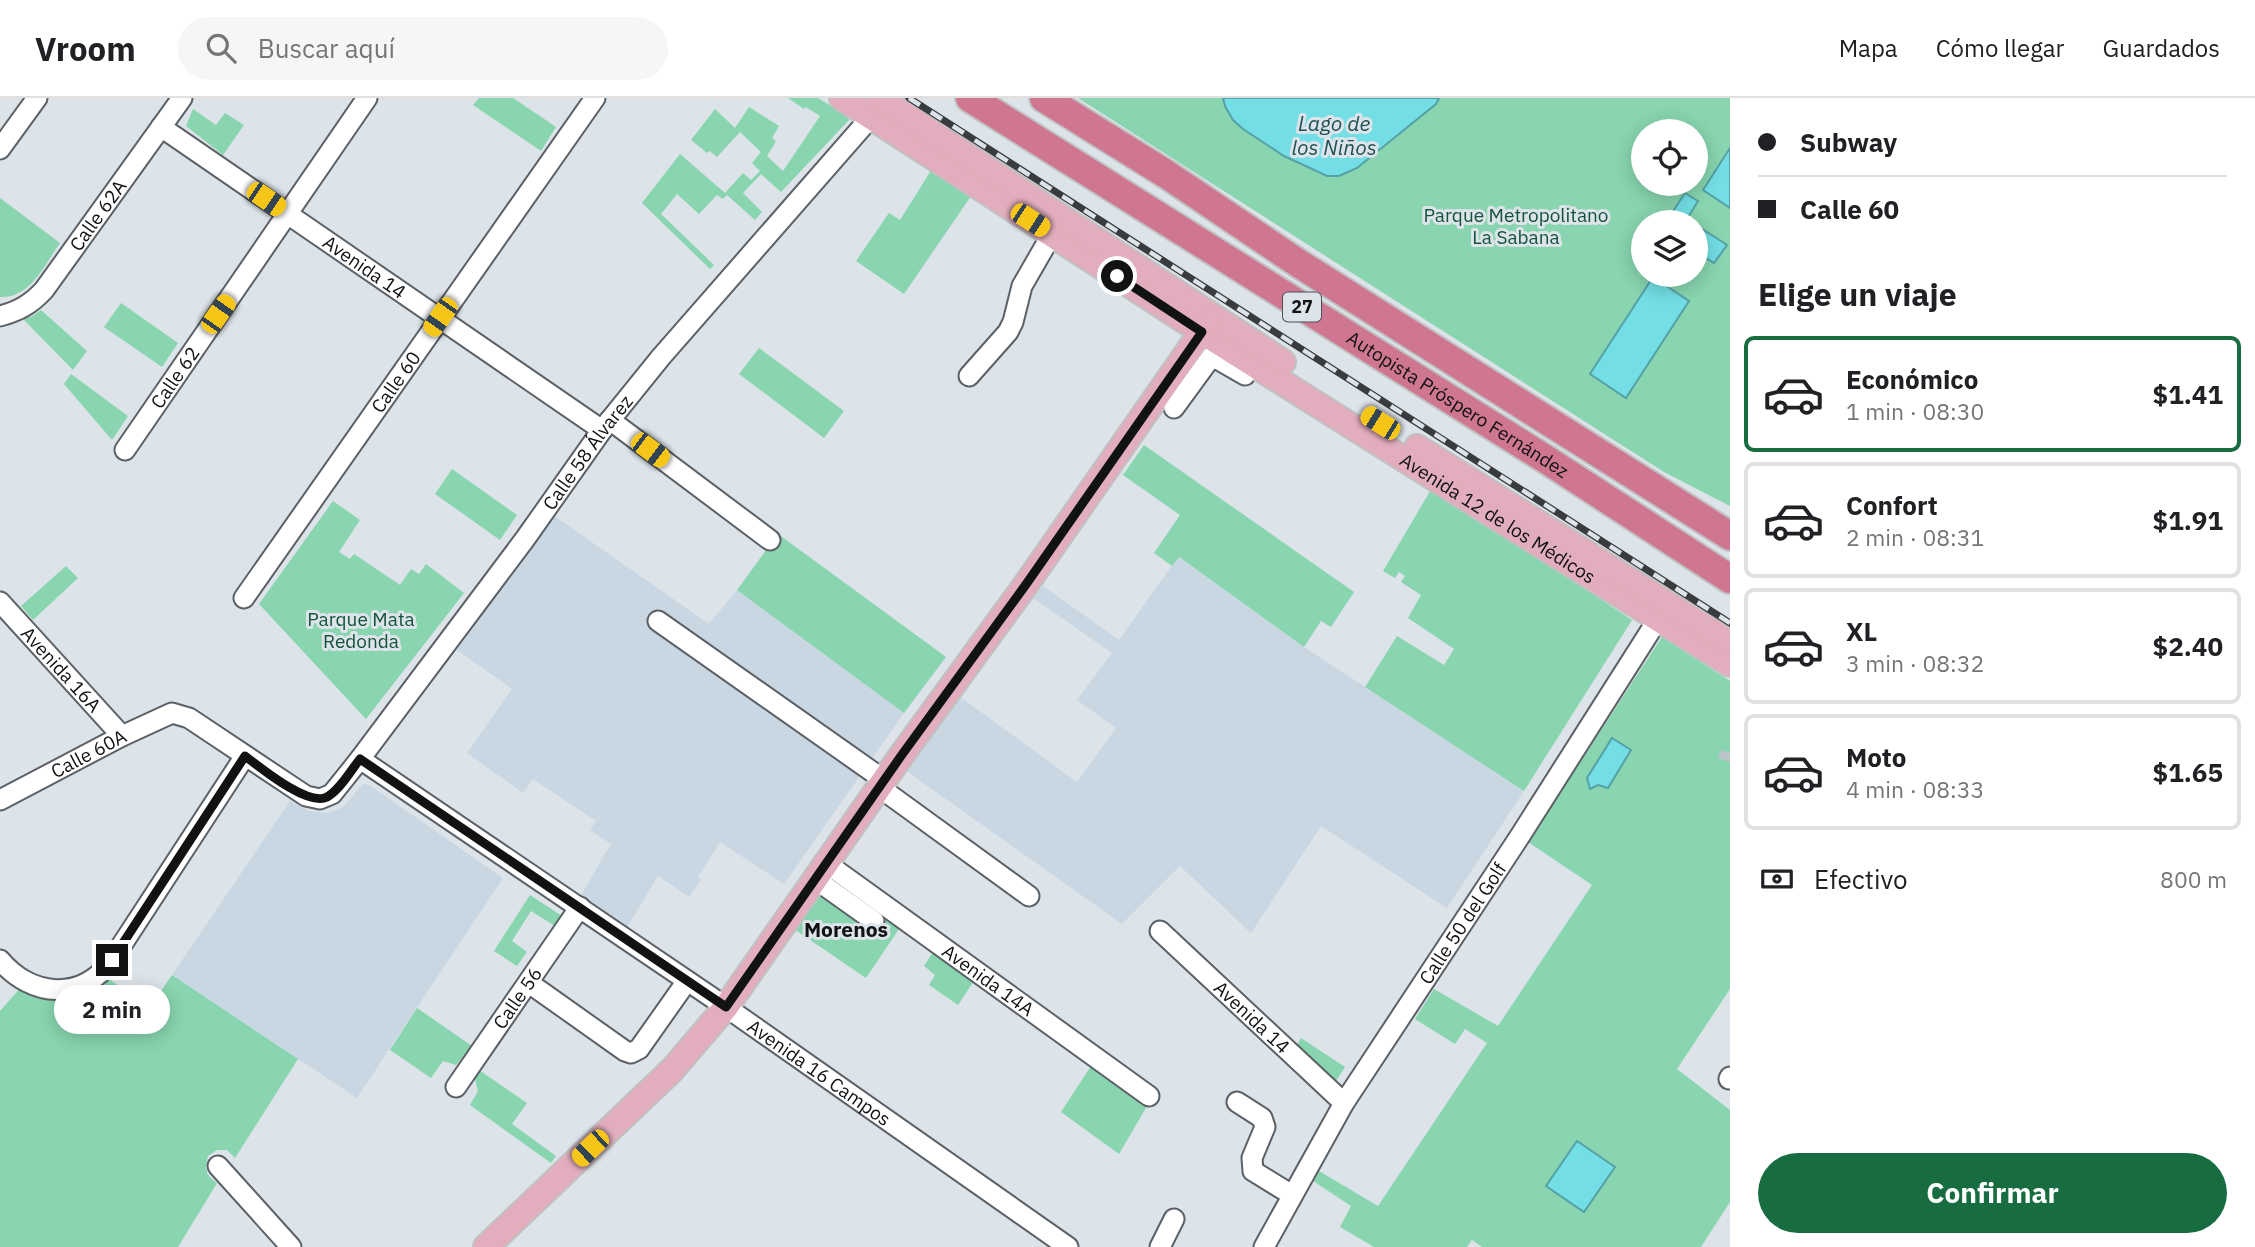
<!DOCTYPE html>
<html lang="es">
<meta charset="utf-8">
<style>
body{margin:0;font-family:"IBM Plex Sans",sans-serif;background:#f6f6f6;color:#202124;height:100vh;display:flex;flex-direction:column;font-size:26px;white-space:nowrap}
*{box-sizing:border-box;margin:0}
p{font-size:23px;color:#757577}
.icon{flex:none;width:38px;height:38px;fill:none;stroke:currentColor;stroke-width:2;stroke-linecap:round;stroke-linejoin:round}
.map{position:relative;flex:1;overflow:hidden}
.details{display:flex;flex-direction:column;background:#fff;width:525px}
.details>*{flex:none}
.hud{display:grid;align-content:center;height:154px;padding:0 28px;background:#fff}
.tools{position:absolute;left:1631px;top:21px;display:grid;gap:14px}
.tools a{display:grid;place-items:center;width:77px;height:77px;border-radius:50%;background:#fff;box-shadow:0 4px 18px #0003;font-size:35px}
.end{position:absolute;width:32px;height:32px;margin:-16px;border:9px solid #101214;background:#fff;box-shadow:0 0 0 4px #fff}
.from{border-radius:50%}
.bubble{position:absolute;height:49px;border-radius:24px;background:#fff;box-shadow:0 4px 18px #0003;font-size:23px;font-weight:700;line-height:49px;text-align:center}
.car{position:absolute;width:21px;height:42px;margin:-21px -10px;border-radius:9px;box-shadow:0 0 5px 2px #0007;background:linear-gradient(#f5c518 24%,#345 0 40%,#f5c518 0 76%,#345 0 86%,#f5c518 0)}
.hud b{display:flex;align-items:center;gap:24px;height:66px;font-size:26px}
.hud b+b{border-top:2px solid #e0e0e0}
.hud i{width:18px;height:18px;background:#202124}
ul{padding:0;list-style:none}
li{display:flex;align-items:center;gap:21px;height:116px;margin:0 14px 10px;padding:0 14px;border:4px solid #e0e0e0;border-radius:10px}
li div{flex:1}
li b{display:block;font-size:26px}
li em{font-style:normal;font-weight:700}
li.selected{border-color:#176d40}
li>.icon{width:63px;height:63px;stroke-width:1.5}
h2{padding:0 28px;font-size:32px;line-height:84px}
.pay{display:flex;align-items:center;gap:18px;height:77px;padding:0 28px;font-size:26px}
.pay p{margin-inline-start:auto}
.button{display:flex;gap:14px;margin-top:auto;padding:14px 28px}
.button a{flex:1;height:80px;border-radius:42px;background:#176d40;color:#fff;font-size:28px;font-weight:700;line-height:80px;text-align:center}
header{display:flex;align-items:center;gap:42px;box-sizing:border-box;height:98px;padding:0 35px;background:#fff;border-bottom:2px solid #e0e0e0}
header strong{font-size:33px}
nav{display:flex;gap:38px;margin-inline-start:auto;font-size:24px}
.search{width:490px;height:63px;background:#f6f6f6;display:flex;align-items:center;gap:18px;box-sizing:border-box;padding:0 24px;border-radius:38px;color:#757577;font-size:26px}
main{display:flex;flex:1;min-height:0}
.map>svg:first-child{display:block}
</style>
<header>
<strong>Vroom</strong>
<div class="search"><svg class="icon" aria-label="search" viewBox="0 0 24 24"><circle cx="10" cy="10" r="6"/><path d="M15 15l6 6"/></svg>Buscar aquí</div>
<nav><a>Mapa</a><a>Cómo llegar</a><a>Guardados</a></nav>
</header>
<main>
<div class="map">
<svg width="1730" height="1149" viewBox="0 0 1730 1149">
<rect width="100%" height="100%" fill="#dce3e9"/>
<path fill="#c9d7e2" d="M553,417L709,526L737,492L904,615L784,786L720,744L698,779L701,782L689,799L658,778L627,829L580,799L611,746L590,732L596,723L533,681L523,695L467,655L512,591L457,552Z
M1178,459L1304,549L1524,693L1447,810L1321,728L1251,835L1180,768L1122,826L905,672L959,598L1077,684L1116,630L1077,602L1112,555L1033,500L1043,488L1119,542Z
M363,686L369,687L503,780L357,1000L172,877L290,703L309,713L328,715L343,709Z"/>
<path fill="#88d5af" fill-rule="evenodd" d="M479,0H513L556,29L541,53L473,7Z
M788,0H818L846,17L849,22L781,94L761,76L743,95L762,114L755,122L727,97L723,101L717,97L699,116L677,96L661,116L714,167L710,171L642,105L680,56L725,95L743,75L751,82L760,73L752,65L761,54L740,34L717,59L710,53L707,55L691,42L715,11L735,30L749,9L779,28L772,40L776,43L767,58L783,73L820,18L806,9L804,11Z
M1078,0H1730V408L1664,374ZM1643,33H1696V86H1643ZM1643,124H1696V177H1643Z
M193,11L216,27L225,15L244,27L223,57L186,28Z
M932,71L971,98L904,196L856,163L889,115L900,122Z
M0,100L60,145C45,166 30,201 0,199Z
M121,205L178,245L162,269L104,229Z
M41,212L87,253L73,272L22,220L31,219Z
M759,250L844,313L824,340L739,276Z
M71,276L128,318L112,342L64,286Z
M1144,347L1354,494L1331,529L1321,523L1304,549L1179,459L1172,468L1154,455L1180,417L1123,377Z
M452,371L517,417L500,442L435,396Z
M1432,390L1632,522L1524,693L1365,589L1397,538L1444,567L1454,551L1408,520L1421,497L1401,484L1405,478L1399,474L1395,480L1383,473Z
M333,403L360,422L339,454L350,461L354,456L400,487L411,471L419,476L426,466L464,495L366,621L259,506Z
M778,436L946,559L904,615L737,492Z
M66,468L78,480L33,522L21,508Z
M1662,539L1730,583V891L1677,971L1730,1012V1104L1701,1149H1482L1472,1142L1467,1149H1374L1340,1129L1351,1108L1313,1083L1319,1073L1378,1108L1487,945L1465,931L1455,946L1415,921L1434,891L1498,928L1592,787L1528,744Z
M833,776L1150,1003L1119,1056L1061,1014L1093,965L974,883L958,907L929,887L935,877L924,868L933,854L899,831L866,880L794,831Z
M530,797L562,818L555,828L531,813L512,843L527,854L517,868L494,853Z
M172,877L298,961L235,1060L227,1052H217L208,1058C205,1071 205,1077 217,1085L178,1149H0V913L22,888L106,879L150,909Z
M417,910L472,948L456,967L443,963L431,980L390,952Z
M1301,940L1345,969L1336,983L1297,947Z
M479,972L527,1005L512,1026L556,1058L551,1065L470,1007L478,993L475,981Z"/>
<path fill="#73dee5" stroke="#55a1a6" stroke-width="2" d="M1223,0H1439L1436,6L1357,70L1339,78H1327L1284,58L1243,31L1233,22L1225,8Z
M1730,50V110L1703,92Z
M1685,95L1698,103L1687,121L1691,124H1666Z
M1696,127L1727,147L1714,165L1696,154Z
M1653,179L1689,203L1626,300L1590,276Z
M1612,640L1631,652L1608,690L1598,687L1590,691L1587,680Z
M1577,1043L1615,1069L1584,1114L1546,1088Z"/>
<g fill="none" stroke-linecap="round" stroke-linejoin="round">
<path stroke="#bdc4c9" stroke-width="19" stroke-dasharray="19 10" stroke-linecap="butt" d="M1727,663L1730,655"/>
<g stroke="#5b6166" stroke-width="23">
<g id="minor">
<path id="s1" d="M161,29L602,332"/>
<path d="M0,51L37,0"/>
<path id="s2" d="M0,218C19,213 31,206 44,192L182,0"/>
<path d="M969,278L1008,234L1013,224L1022,188L1052,136"/>
<path d="M1174,310L1212,258L1245,277"/>
<path d="M610,322L770,442"/>
<path id="s3" d="M125,352L367,0"/>
<path id="s4" d="M244,500L595,0"/>
<path id="s5" d="M0,504L122,638"/>
<path d="M658,523L884,682"/>
<path id="s6" d="M360,661L726,909L1068,1149"/>
<path d="M879,689L1029,798"/>
<path id="s7" d="M0,702L122,638L172,615L189,620L306,698L320,701L332,696L360,661L525,441L602,332L661,259L871,19"/>
<path id="s8" d="M826,765L1149,998"/>
<path d="M815,781L874,823"/>
<path id="s9" d="M1160,833L1344,1005"/>
<path d="M0,862C32,900 82,903 112,862L245,658"/>
<path d="M529,885L625,953L631,955L639,951L687,883"/>
<path d="M1729,981L1730,979"/>
<path id="s10" d="M456,989L580,809"/>
<path d="M1237,1004L1262,1020L1265,1029L1252,1060L1253,1073L1292,1097"/>
<path d="M218,1068L291,1149"/>
<path d="M1160,1149L1174,1121"/>
<path id="s11" d="M1264,1149L1344,1005L1520,738L1665,510"/>
</g>
</g>
<g stroke="#c1c1c2" stroke-width="28">
<g id="major">
<path id="s12" d="M842,0L1202,234L1730,566"/>
<path d="M879,0L1283,264"/>
<path d="M1417,349L1730,545"/>
<path d="M486,1149L672,972L726,909L901,658L1027,485L1212,219"/>
</g>
</g>
<g stroke="#c1c1c2" stroke-width="32">
<g id="highway">
<path id="s13" d="M970,0L1547,362L1730,481"/>
<path d="M1044,0L1166,76L1298,165L1730,438"/>
</g>
</g>
<use href="#minor" stroke="#fff" stroke-width="19"/>
<use href="#major" stroke="#e2adbc" stroke-width="24"/>
<use href="#highway" stroke="#cf7690" stroke-width="28"/>
<g stroke="#393c3f" stroke-width="7">
<path id="rail" d="M909,0L1730,525"/>
</g>
<use href="#rail" stroke="#dce3e9" stroke-width="4.5" stroke-dasharray="13" stroke-linecap="butt"/>
</g>
<g fill="none" stroke-linecap="round" stroke-linejoin="round">
<path stroke="#101214" stroke-width="9" d="M112,862L245,658C261,670 308,709 327,699C340,692 351,672 360,661L726,909L901,658L1027,485L1202,234L1117,178"/>
</g>
<g text-anchor="middle" stroke-width="6" stroke-linejoin="round" paint-order="stroke">
<rect fill="#dce3e9" stroke="#4d5154" stroke-width="2" x="1283" y="194.5" width="38" height="29" rx="5"/>
<g font-size="18" font-weight="bold" fill="#101214">
<text x="1302" y="215">27</text>
</g>
<g font-size="19" fill="#101214" stroke="#dce3e9">
<text dy="7" stroke="none"><textPath href="#s2" startOffset="144">Calle 62A</textPath></text>
<text dy="7" stroke="none"><textPath href="#s1" startOffset="247">Avenida 14</textPath></text>
<text dy="7" stroke="none"><textPath href="#s3" startOffset="88">Calle 62</textPath></text>
<text dy="7" stroke="none"><textPath href="#s4" startOffset="264">Calle 60</textPath></text>
<text dy="7" stroke="none"><textPath href="#s13" startOffset="576">Autopista Próspero Fernández</textPath></text>
<text dy="7" stroke="none"><textPath href="#s7" startOffset="805">Calle 58 Álvarez</textPath></text>
<text dy="7" stroke="none"><textPath href="#s12" startOffset="779">Avenida 12 de los Médicos</textPath></text>
<text dy="7" stroke="none"><textPath href="#s5" startOffset="91">Avenida 16A</textPath></text>
<text dy="7" stroke="none"><textPath href="#s7" startOffset="100">Calle 60A</textPath></text>
<text dy="7" stroke="none"><textPath href="#s11" startOffset="380">Calle 50 del Golf</textPath></text>
<text dy="7" stroke="none"><textPath href="#s8" startOffset="200">Avenida 14A</textPath></text>
<text dy="7" stroke="none"><textPath href="#s10" startOffset="108">Calle 56</textPath></text>
<text dy="7" stroke="none"><textPath href="#s9" startOffset="126">Avenida 14</textPath></text>
<text dy="7" stroke="none"><textPath href="#s6" startOffset="556">Avenida 16 Campos</textPath></text>
</g>
<g font-size="19" fill="#125339" stroke="#dce3e9">
<text x="1516" y="124">Parque Metropolitano<tspan x="1516" dy="22">La Sabana</tspan></text>
<text x="361" y="528">Parque Mata<tspan x="361" dy="22">Redonda</tspan></text>
</g>
<g font-size="21" font-style="italic" fill="#215154" stroke="#dce3e9">
<text x="1334" y="33">Lago de<tspan x="1334" dy="24">los Niños</tspan></text>
</g>
<g font-size="21" font-weight="bold" fill="#101214" stroke="#dce3e9">
<text x="846" y="839">Morenos</text>
</g>
</g>
</svg>
<div class="tools">
<a><svg class="icon" aria-label="locate" viewBox="0 0 24 24"><circle cx="12" cy="12" r="6"/><path d="M12 2v4M12 18v4M2 12h4M18 12h4"/></svg></a>
<a><svg class="icon" aria-label="layers" viewBox="0 0 24 24"><path d="M12 4l9 5-9 5-9-5zM3 14l9 5 9-5"/></svg></a>
</div>
<i class="end from" style="left:1117px;top:178px"></i>
<i class="end" style="left:112px;top:862px"></i>
<div class="bubble" style="left:54px;top:887px;width:116px">2 min</div>
<i class="car" style="left:266px;top:101px;rotate:124deg"></i>
<i class="car" style="left:1030px;top:122px;rotate:123deg"></i>
<i class="car" style="left:218px;top:216px;rotate:35deg"></i>
<i class="car" style="left:440px;top:219px;rotate:215deg"></i>
<i class="car" style="left:1380px;top:325px;rotate:302deg"></i>
<i class="car" style="left:650px;top:352px;rotate:127deg"></i>
<i class="car" style="left:590px;top:1050px;rotate:226deg"></i>
</div>
<section class="details">
<div class="hud">
<b><i class="from"></i>Subway</b>
<b><i></i>Calle 60</b>
</div>
<h2>Elige un viaje</h2>
<ul>
<li class="selected"><svg class="icon" aria-label="car" viewBox="0 0 24 24"><path d="M5 17H2v-5l4-1 3-4h7l3 4 3 1v5h-3M9 17h6M6 11h13"/><circle cx="7" cy="17" r="2"/><circle cx="17" cy="17" r="2"/></svg><div><b>Económico</b><p>1 min · 08:30</p></div><em>$1.41</em></li>
<li><svg class="icon" aria-label="car" viewBox="0 0 24 24"><path d="M5 17H2v-5l4-1 3-4h7l3 4 3 1v5h-3M9 17h6M6 11h13"/><circle cx="7" cy="17" r="2"/><circle cx="17" cy="17" r="2"/></svg><div><b>Confort</b><p>2 min · 08:31</p></div><em>$1.91</em></li>
<li><svg class="icon" aria-label="car" viewBox="0 0 24 24"><path d="M5 17H2v-5l4-1 3-4h7l3 4 3 1v5h-3M9 17h6M6 11h13"/><circle cx="7" cy="17" r="2"/><circle cx="17" cy="17" r="2"/></svg><div><b>XL</b><p>3 min · 08:32</p></div><em>$2.40</em></li>
<li><svg class="icon" aria-label="car" viewBox="0 0 24 24"><path d="M5 17H2v-5l4-1 3-4h7l3 4 3 1v5h-3M9 17h6M6 11h13"/><circle cx="7" cy="17" r="2"/><circle cx="17" cy="17" r="2"/></svg><div><b>Moto</b><p>4 min · 08:33</p></div><em>$1.65</em></li>
</ul>
<div class="pay"><svg class="icon" aria-label="cash" viewBox="0 0 24 24"><path d="M3 7h18v10H3z"/><circle cx="12" cy="12" r="2"/></svg>Efectivo<p>800 m</p></div>
<div class="button"><a>Confirmar</a></div>
</section>
</main>
